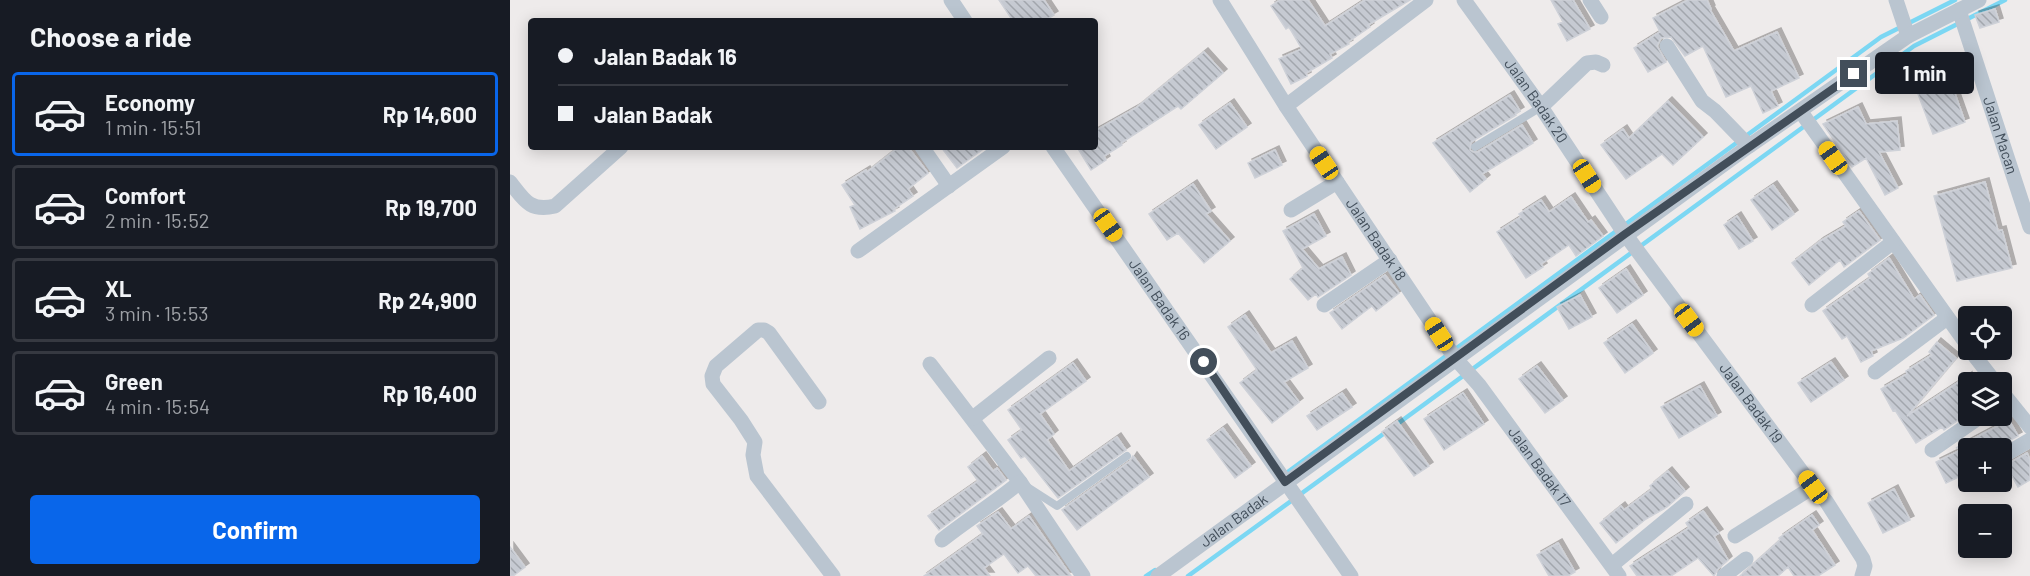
<!DOCTYPE html>
<meta charset="utf-8">
<style>
body{margin:0;font-family:Barlow,sans-serif;background:#20242c;color:#f1f3f6;height:100vh;display:flex;flex-direction:column;font-size:22px;white-space:nowrap}
*{box-sizing:border-box;margin:0}
p{font-size:20px;color:#9ea1a6}
.icon{flex:none;width:33px;height:33px;fill:none;stroke:currentColor;stroke-width:2;stroke-linecap:round;stroke-linejoin:round}
.map{position:relative;flex:1;overflow:hidden}
.sheet{display:flex;flex-direction:column;background:#171b24;width:510px}
.sheet>*{flex:none}
.hud{position:absolute;left:18px;top:18px;width:570px;height:132px;border-radius:6px;box-shadow:0 3px 15px #0003;display:grid;align-content:center;height:132px;padding:0 30px;background:#171b24}
.tools{position:absolute;left:1448px;top:306px;display:grid;gap:12px}
.tools a{display:grid;place-items:center;width:54px;height:54px;border-radius:6px;background:#171b24;box-shadow:0 3px 15px #0003;font-size:30px}
.end{position:absolute;width:27px;height:27px;margin:-14px;border:8px solid #424e5a;background:#fff;box-shadow:0 0 0 3px #fff}
.from{border-radius:50%}
.bubble{position:absolute;height:42px;border-radius:6px;background:#171b24;box-shadow:0 3px 15px #0003;font-size:20px;font-weight:700;line-height:42px;text-align:center}
.car{position:absolute;width:18px;height:36px;margin:-18px -9px;border-radius:8px;box-shadow:0 0 4px 2px #0007;background:linear-gradient(#f5c518 24%,#345 0 40%,#f5c518 0 76%,#345 0 86%,#f5c518 0)}
.hud b{display:flex;align-items:center;gap:21px;height:57px;font-size:22px}
.hud b+b{border-top:2px solid #363941}
.hud i{width:15px;height:15px;background:#f1f3f6}
ul{padding:0;list-style:none}
li{display:flex;align-items:center;gap:18px;height:84px;margin:0 12px 9px;padding:0 18px;border:3px solid #363941;border-radius:6px}
li div{flex:1}
li b{display:block;font-size:22px}
li em{font-style:normal;font-weight:700}
li.current{border-color:#0966ea}
li>.icon{width:54px;height:54px;stroke-width:1.5}
h2{padding:0 30px;font-size:27px;line-height:72px}
.button{display:flex;gap:12px;margin-top:auto;padding:12px 30px}
.button a{flex:1;height:69px;border-radius:6px;background:#0966ea;color:#fff;font-size:24px;font-weight:700;line-height:69px;text-align:center}
main{display:flex;flex:1;min-height:0}
.map>svg:first-child{display:block}
</style>
<main>
<section class="sheet">
<h2>Choose a ride</h2>
<ul>
<li class="current"><svg class="icon" aria-label="car" viewBox="0 0 24 24"><path d="M5 17H2v-5l4-1 3-4h7l3 4 3 1v5h-3M9 17h6M6 11h13"/><circle cx="7" cy="17" r="2"/><circle cx="17" cy="17" r="2"/></svg><div><b>Economy</b><p>1 min · 15:51</p></div><em>Rp 14,600</em></li>
<li><svg class="icon" aria-label="car" viewBox="0 0 24 24"><path d="M5 17H2v-5l4-1 3-4h7l3 4 3 1v5h-3M9 17h6M6 11h13"/><circle cx="7" cy="17" r="2"/><circle cx="17" cy="17" r="2"/></svg><div><b>Comfort</b><p>2 min · 15:52</p></div><em>Rp 19,700</em></li>
<li><svg class="icon" aria-label="car" viewBox="0 0 24 24"><path d="M5 17H2v-5l4-1 3-4h7l3 4 3 1v5h-3M9 17h6M6 11h13"/><circle cx="7" cy="17" r="2"/><circle cx="17" cy="17" r="2"/></svg><div><b>XL</b><p>3 min · 15:53</p></div><em>Rp 24,900</em></li>
<li><svg class="icon" aria-label="car" viewBox="0 0 24 24"><path d="M5 17H2v-5l4-1 3-4h7l3 4 3 1v5h-3M9 17h6M6 11h13"/><circle cx="7" cy="17" r="2"/><circle cx="17" cy="17" r="2"/></svg><div><b>Green</b><p>4 min · 15:54</p></div><em>Rp 16,400</em></li>
</ul>
<div class="button"><a>Confirm</a></div>
</section>
<div class="map">
<svg width="1520" height="576" viewBox="0 0 1520 576">
<defs>
<pattern id="building-back-hatch" width="6" height="6" patternUnits="userSpaceOnUse" patternTransform="scale(1.5)"><rect width="6" height="6" fill="#c6cad2"/><path d="M-1 5l2 2M0 0l6 6M5-1l2 2" fill="none" stroke="#a2a6ad"/></pattern>
<filter id="shadow"><feDropShadow dx="4" dy="-4" stdDeviation="0" flood-color="#0004"/></filter>
</defs>
<rect width="100%" height="100%" fill="#eeebeb"/>
<g fill="none" stroke-linecap="round" stroke-linejoin="round">
<path stroke="#7cd7f3" stroke-width="4.5" d="M886,425L1404,46L1495,0
M775,474L1371,37L1445,0
M636,576L645,570
M678,576L876,432"/>
</g>
<path fill="url(#building-back-hatch)" stroke="#ced1d8" stroke-width="1.5" filter="url(#shadow)" d="M489,0H534L544,15L534,21H503Z
M770,0H798L815,26L855,0H900L858,25L860,27L838,42L839,44L820,54L822,58L796,73L797,76L781,84L769,59L792,49L779,27L776,29L761,6Z
M1041,0H1063L1080,29L1057,41L1048,24L1053,22Z
M1178,0H1197L1201,9L1200,10L1224,51L1267,32L1289,78L1261,91L1268,106L1253,113L1241,86L1216,97L1193,46L1175,56L1161,37L1151,38L1147,46L1156,62L1138,72L1124,48L1150,32L1143,18Z
M1485,9L1489,22L1470,28L1465,15Z
M694,52L713,73L671,109L668,106L611,143L612,145L594,156L596,160L581,170L567,147H585V131L626,108Z
M1438,74L1455,122L1423,134L1405,86Z
M1000,95L1010,111L1005,114L1006,115L961,142L960,150L963,152H968L1012,125L1023,143L972,174L976,179L960,192L923,143Z
M1158,101L1193,137L1163,165L1152,154L1116,179L1091,145L1113,129L1119,138Z
M720,103L737,127L706,149L689,125Z
M1348,107L1356,124L1387,121L1390,150L1369,152L1388,188L1375,195L1356,158L1342,167L1313,124Z
M389,147H398L418,173L398,189L403,196L384,209L385,211L350,229L340,207L345,205L332,185L356,170L357,172Z
M431,147H476L447,168Z
M765,150L772,165L745,178L738,163Z
M1475,182L1488,231L1492,230L1502,268L1447,281L1424,196Z
M683,184L701,211L696,214L720,241L694,263L668,233L657,240L639,214Z
M1263,185L1284,214L1262,230L1241,200Z
M1061,197L1078,222L1081,220L1093,236L1066,256L1059,245L1031,264L1033,267L1016,278L987,232L1011,217L1009,214L1031,200L1039,212Z
M1349,211L1370,240L1334,267L1330,260L1299,285L1282,263L1310,241L1336,226L1333,222Z
M804,214L816,236L792,249L809,269L832,257L841,275L808,297L806,294L798,300L780,279L793,268L773,231Z
M1227,216L1243,241L1229,249L1214,225Z
M1379,258L1404,299L1410,295L1424,315L1393,338L1361,351L1363,356L1351,362L1337,336L1332,339L1313,311L1360,278L1358,274Z
M1116,269L1133,295L1107,313L1089,288Z
M875,275L889,293L866,311L862,306L832,329L820,313Z
M1070,295L1082,317L1059,329L1047,307Z
M735,315L761,353L782,341L798,368L774,382L789,402L762,423L730,383L747,370L718,327Z
M1122,324L1143,353L1115,373L1094,343Z
M1427,342L1446,358L1397,416L1458,376V413L1434,430L1432,427L1406,443L1385,410L1383,411L1371,389L1397,374L1396,371L1422,355L1419,352Z
M1321,362L1334,380L1301,402L1288,383Z
M563,363L576,381L530,414L544,434L537,440L559,471L607,437L616,450L548,498L515,456L511,458L498,440L512,430L498,410Z
M1027,366L1053,400L1035,413L1009,379Z
M1190,386L1207,416L1169,438L1151,407Z
M832,393L842,407L807,430L797,416Z
M953,393L974,424L934,450L914,419Z
M1499,420L1508,436L1486,448H1458V466L1450,469L1453,475L1436,483L1426,462L1455,448H1446Z
M887,421L919,466L904,476L872,432Z
M713,428L741,466L725,478L697,440Z
M1517,453L1520,460V480L1508,487L1496,465Z
M472,456L483,471L487,468L496,480L429,530L418,516L468,481L458,467Z
M623,456L639,477L567,530L552,510L620,461Z
M1158,471L1175,491L1157,507L1136,519L1106,543L1090,523L1111,506L1114,510L1142,489L1140,486Z
M1384,489L1400,520L1373,533L1358,503Z
M1193,511L1209,533L1204,536L1218,560L1208,569L1204,576L1188,558L1161,576H1127L1120,566L1179,528L1176,523Z
M488,512L501,529L519,516L561,576H526L518,566L508,573L494,554L474,568L480,576H414L473,534L467,526Z
M1302,515L1309,525L1302,530L1325,565L1308,576H1284L1278,567L1268,576H1230L1270,540L1269,538Z
M1048,543L1065,572L1058,576H1039L1027,555Z
M0,547L15,567L3,576H0Z"/>
<g fill="none" stroke-linecap="round" stroke-linejoin="round">
<path stroke="#bac5d0" stroke-width="8" d="M965,147L1031,107
M519,488L547,506L617,456"/>
<g stroke="#bac5d0" stroke-width="15">
<path d="M441,0L455,21"/>
<path id="s1" d="M710,0L776,106L945,358L969,385L1109,576"/>
<path id="s2" d="M954,0L1031,107L1115,234L1303,487L1316,501L1353,559L1355,566L1352,576"/>
<path d="M1080,0L1091,17"/>
<path d="M1386,0L1398,36"/>
<path id="s3" d="M1449,10L1520,227"/>
<path d="M1157,46L1192,101L1205,111L1239,146"/>
<path d="M776,106L916,0"/>
<path d="M1031,107L1077,63L1086,62L1093,65"/>
<path d="M1291,112L1458,346"/>
<path d="M412,147L439,186"/>
<path id="s4" d="M543,147L841,576"/>
<path d="M0,182C14,200 20,212 45,206L111,147"/>
<path d="M781,210L827,182"/>
<path d="M348,251L493,147"/>
<path d="M814,305L880,260"/>
<path d="M1302,305L1383,242"/>
<path d="M1460,350L1485,382"/>
<path d="M420,364L510,482"/>
<path d="M1365,372L1437,318"/>
<path d="M1491,391L1520,427"/>
<path d="M309,402L259,333L254,330H248L206,366L202,376L203,384L231,420L245,442L243,455L247,476L323,576"/>
<path d="M463,418L539,358"/>
<path d="M1422,450L1471,416"/>
<path d="M1491,457L1520,440"/>
<path d="M1225,536L1303,487"/>
<path d="M432,540C457,520 485,503 510,482L573,576"/>
<path d="M1102,565L1176,504"/>
<path id="s5" d="M648,576L1239,146L1398,36L1469,0"/>
<path d="M1214,576L1236,559"/>
</g>
</g>
<g fill="none" stroke-linecap="round" stroke-linejoin="round">
<path stroke="#424e5a" stroke-width="8" d="M694,362L775,482L1115,234L1344,74"/>
</g>
<g text-anchor="middle" stroke-width="6" stroke-linejoin="round" paint-order="stroke">
<g font-size="15" fill="#424e5a" stroke="#fff">
<text dy="5" stroke="none"><textPath href="#s2" startOffset="124">Jalan Badak 20</textPath></text>
<text dy="5" stroke="none"><textPath href="#s3" startOffset="132">Jalan Macan</textPath></text>
<text dy="5" stroke="none"><textPath href="#s1" startOffset="286">Jalan Badak 18</textPath></text>
<text dy="5" stroke="none"><textPath href="#s4" startOffset="186">Jalan Badak 16</textPath></text>
<text dy="5" stroke="none"><textPath href="#s2" startOffset="495">Jalan Badak 19</textPath></text>
<text dy="5" stroke="none"><textPath href="#s1" startOffset="566">Jalan Badak 17</textPath></text>
<text dy="5" stroke="none"><textPath href="#s5" startOffset="94">Jalan Badak</textPath></text>
</g>
</g>
</svg>
<div class="tools">
<a><svg class="icon" aria-label="locate" viewBox="0 0 24 24"><circle cx="12" cy="12" r="6"/><path d="M12 2v4M12 18v4M2 12h4M18 12h4"/></svg></a>
<a><svg class="icon" aria-label="layers" viewBox="0 0 24 24"><path d="M12 4l9 5-9 5-9-5zM3 14l9 5 9-5"/></svg></a>
<a>+</a>
<a>−</a>
</div>
<i class="end from" style="left:694px;top:362px"></i>
<i class="end" style="left:1344px;top:74px"></i>
<div class="bubble" style="left:1365px;top:52px;width:99px">1 min</div>
<i class="car" style="left:1323px;top:158px;rotate:325deg"></i>
<i class="car" style="left:814px;top:163px;rotate:326deg"></i>
<i class="car" style="left:1077px;top:176px;rotate:147deg"></i>
<i class="car" style="left:598px;top:225px;rotate:145deg"></i>
<i class="car" style="left:1179px;top:320px;rotate:143deg"></i>
<i class="car" style="left:929px;top:334px;rotate:327deg"></i>
<i class="car" style="left:1303px;top:487px;rotate:324deg"></i>
<div class="hud">
<b><i class="from"></i>Jalan Badak 16</b>
<b><i></i>Jalan Badak</b>
</div>
</div>
</main>
